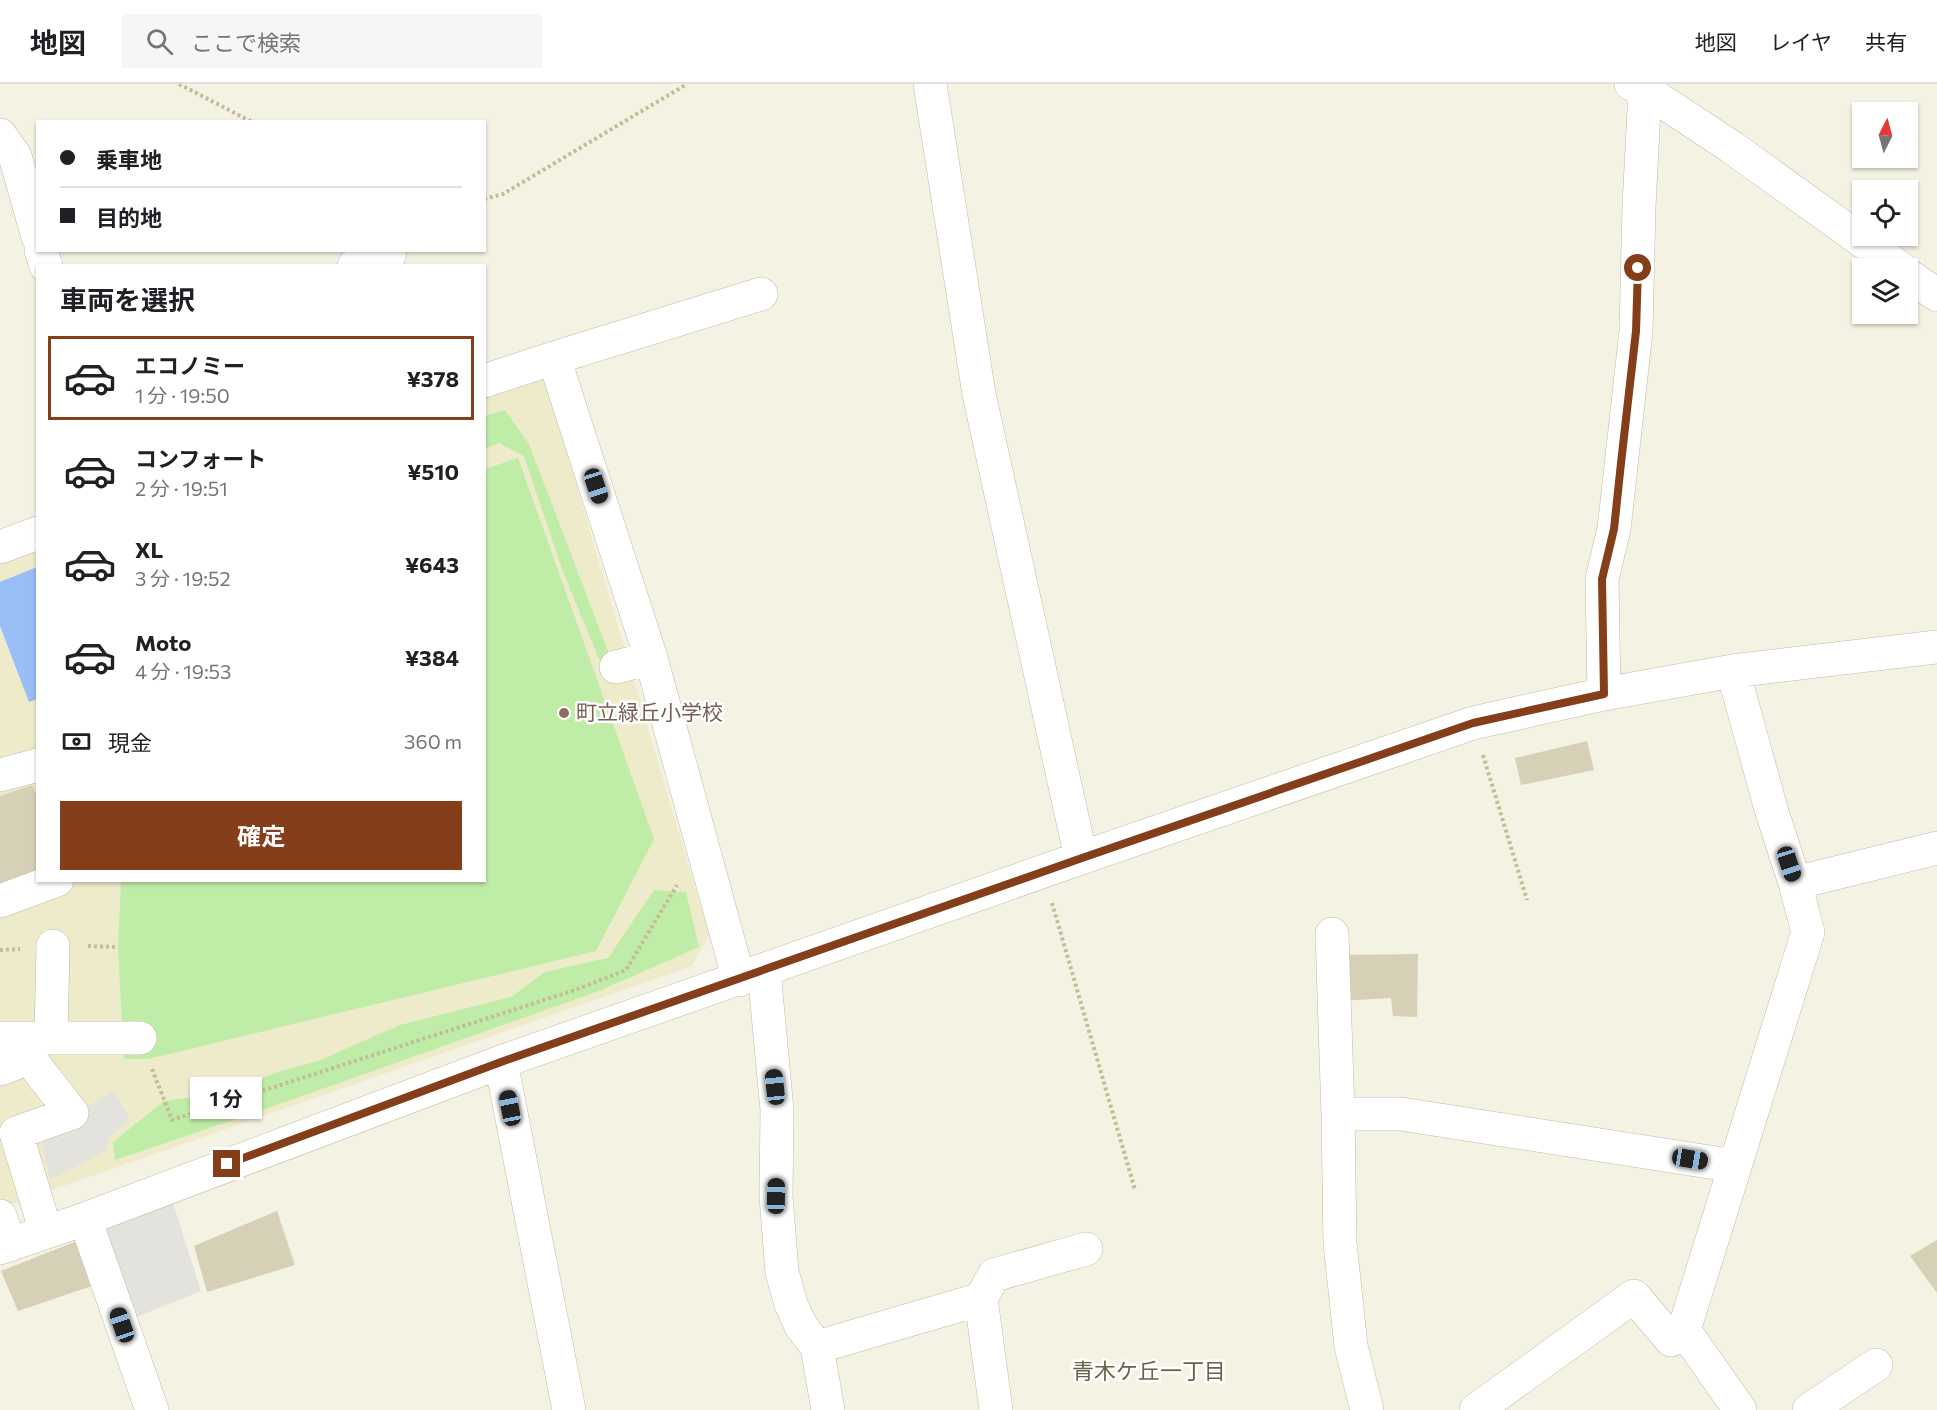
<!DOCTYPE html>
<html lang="ja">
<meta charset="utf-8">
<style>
body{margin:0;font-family:Commissioner,"Noto Sans JP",sans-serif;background:#f6f6f6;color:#202124;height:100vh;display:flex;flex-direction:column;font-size:22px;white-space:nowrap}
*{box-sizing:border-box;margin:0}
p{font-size:20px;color:#757577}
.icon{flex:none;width:33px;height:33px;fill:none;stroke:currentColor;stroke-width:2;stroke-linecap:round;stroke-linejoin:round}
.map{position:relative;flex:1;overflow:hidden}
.details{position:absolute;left:36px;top:180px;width:450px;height:618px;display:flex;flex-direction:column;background:#fff;border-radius:0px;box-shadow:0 2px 4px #0004}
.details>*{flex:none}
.top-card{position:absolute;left:36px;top:36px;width:450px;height:132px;border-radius:0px;box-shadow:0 2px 4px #0004;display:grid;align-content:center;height:132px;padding:0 24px;background:#fff}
.needle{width:39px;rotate:6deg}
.buttons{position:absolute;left:1852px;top:18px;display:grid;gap:12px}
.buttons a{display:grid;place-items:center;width:66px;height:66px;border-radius:0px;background:#fff;box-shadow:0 2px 4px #0004;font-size:30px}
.end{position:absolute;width:27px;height:27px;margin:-14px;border:8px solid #843f1a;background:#fff;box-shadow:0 0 0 3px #fff}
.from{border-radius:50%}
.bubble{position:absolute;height:42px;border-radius:0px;background:#fff;box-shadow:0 2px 4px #0004;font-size:20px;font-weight:700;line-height:42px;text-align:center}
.car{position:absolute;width:18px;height:36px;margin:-18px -9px;border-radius:8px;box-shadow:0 0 4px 2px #0007;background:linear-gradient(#222 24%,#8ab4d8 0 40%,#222 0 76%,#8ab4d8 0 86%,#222 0)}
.top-card b{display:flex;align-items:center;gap:21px;height:57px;font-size:22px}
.top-card b+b{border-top:2px solid #e0e0e0}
.top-card i{width:15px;height:15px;background:#202124}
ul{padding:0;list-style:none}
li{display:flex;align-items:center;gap:18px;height:84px;margin:0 12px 9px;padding:0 12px;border:3px solid transparent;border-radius:0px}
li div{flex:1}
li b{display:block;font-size:22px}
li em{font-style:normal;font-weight:700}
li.on{border-color:#843f1a}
li>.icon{width:54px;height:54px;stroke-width:1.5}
h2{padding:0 24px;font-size:27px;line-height:72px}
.pay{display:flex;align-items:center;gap:15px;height:66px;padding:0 24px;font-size:22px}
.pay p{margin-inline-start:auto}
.cta{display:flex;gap:12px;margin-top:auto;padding:12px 24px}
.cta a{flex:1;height:69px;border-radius:0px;background:#843f1a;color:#fff;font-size:24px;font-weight:700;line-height:69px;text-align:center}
header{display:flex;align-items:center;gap:36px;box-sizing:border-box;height:84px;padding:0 30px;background:#fff;border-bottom:2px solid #e0e0e0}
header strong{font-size:28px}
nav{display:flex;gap:33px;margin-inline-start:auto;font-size:21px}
.search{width:420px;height:54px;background:#f6f6f6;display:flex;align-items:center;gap:15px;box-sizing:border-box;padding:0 21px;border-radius:0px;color:#757577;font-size:22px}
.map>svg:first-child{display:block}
</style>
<header>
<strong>地図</strong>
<div class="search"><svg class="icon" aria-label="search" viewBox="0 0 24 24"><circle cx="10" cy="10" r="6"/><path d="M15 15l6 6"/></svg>ここで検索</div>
<nav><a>地図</a><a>レイヤ</a><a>共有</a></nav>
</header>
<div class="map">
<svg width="1937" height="1326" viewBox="0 0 1937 1326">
<rect width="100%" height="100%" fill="#f3f2e3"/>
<path fill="#eeebcb" d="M528,287L546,298L709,851L692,882L0,1124V461L37,448L38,796H484L485,298Z"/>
<path fill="#bfeca7" d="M505,326L529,360L611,575L601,580L562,485L524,372L499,359L485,365V332Z
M518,374L654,755L596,867L148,975H124L118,863L121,797L484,796L485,385Z
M654,806L686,808L699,863L599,907L257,1028L115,1076L113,1058L164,1017L217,1010L281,987L318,977L400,941L511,913L545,888L608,874Z"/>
<path fill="#e3e2dc" d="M114,1007L130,1035L109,1054L106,1067L50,1096L41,1049Z
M172,1116L201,1207L134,1234L101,1144Z"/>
<path fill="#99bdf7" d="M37,483V615L29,618L0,542V498Z"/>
<path fill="#d6d0b7" d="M1587,657L1594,686L1521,701L1515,674Z
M32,701L38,715V796L0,808V712Z
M1418,870L1417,933L1393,932L1391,914L1339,917V871Z
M277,1127L295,1181L207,1208L194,1162Z
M82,1155L95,1201L18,1227L1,1187Z
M1937,1156V1209L1910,1172Z"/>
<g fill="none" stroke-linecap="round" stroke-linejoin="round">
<g stroke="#bfbca5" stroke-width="34">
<path id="minor" d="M930,0L979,310L1081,774
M1631,0L1645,6L1730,62L1900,184
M0,51L15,72L38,153
M41,166L46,182
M354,182L389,172L390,166
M1908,191L1937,211
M554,274L761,210
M484,297L554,274L651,574L739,896
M0,463L38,449
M616,583L651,574
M1733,587L1771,725L1795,799L1808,848L1684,1246L1740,1326
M1604,610L1602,495L1614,445L1636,247L1639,122L1645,6
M0,691L38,681
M1795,799L1937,764
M0,817L57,796
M1332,850L1338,1030
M764,887L777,1026L776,1112L782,1188L791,1220L801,1242L817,1263L828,1326
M51,953L53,862
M0,954H140
M501,978L569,1326
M0,985L29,974L72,1029L16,1049L46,1148
M0,1132L10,1161
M85,1135L152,1326
M0,1164L85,1135L501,978L1081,774L1473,639L1604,610L1733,587L1937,563
M981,1215L996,1326
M817,1263L981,1215L994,1191L1086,1165
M1367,1326L1351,1262L1340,1159L1338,1030H1401L1735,1082
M1476,1326L1634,1212L1671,1256L1684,1246
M1809,1326L1876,1281"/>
</g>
<path stroke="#c3bc95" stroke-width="4" stroke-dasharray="3 3" stroke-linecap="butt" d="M179,0L252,38
M484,115L503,110L687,0
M1483,671L1527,816
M1052,819L1135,1106
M88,862L118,863
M0,866L20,865
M152,985L172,1036L578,905L626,886L677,801"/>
<use href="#minor" stroke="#fff" stroke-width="33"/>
</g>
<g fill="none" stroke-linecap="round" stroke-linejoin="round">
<path stroke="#843f1a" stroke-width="8" d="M227,1080L501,978L1082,774L1473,639L1604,610L1602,495L1614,445L1621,379L1636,247L1638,184"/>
</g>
<circle fill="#8d6e63" stroke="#fff" stroke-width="2" cx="564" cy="629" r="6"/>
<g text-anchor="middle" stroke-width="5" stroke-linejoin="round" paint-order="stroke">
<g font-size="21" fill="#785e54" stroke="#fff" text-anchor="start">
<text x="576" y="636">町立緑丘小学校</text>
</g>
<g font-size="22" fill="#696349" stroke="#fff">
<text x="1149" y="1295">青木ケ丘一丁目</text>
</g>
</g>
</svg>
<div class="buttons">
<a><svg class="needle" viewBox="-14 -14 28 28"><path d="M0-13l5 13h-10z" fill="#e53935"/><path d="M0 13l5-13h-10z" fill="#757577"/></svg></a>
<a><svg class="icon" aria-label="locate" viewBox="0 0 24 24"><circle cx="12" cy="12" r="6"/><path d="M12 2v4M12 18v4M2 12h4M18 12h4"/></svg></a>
<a><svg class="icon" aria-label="layers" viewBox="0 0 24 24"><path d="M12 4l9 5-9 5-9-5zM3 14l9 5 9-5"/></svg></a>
</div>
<i class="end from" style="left:1638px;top:184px"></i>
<i class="end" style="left:227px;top:1080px"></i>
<div class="bubble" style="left:190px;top:993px;width:72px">1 分</div>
<i class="car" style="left:596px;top:402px;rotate:162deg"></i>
<i class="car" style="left:1789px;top:780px;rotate:162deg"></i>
<i class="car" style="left:775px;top:1003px;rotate:354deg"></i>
<i class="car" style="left:510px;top:1024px;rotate:349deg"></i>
<i class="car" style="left:1690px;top:1075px;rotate:99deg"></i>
<i class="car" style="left:776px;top:1112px;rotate:1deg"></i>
<i class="car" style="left:122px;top:1241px;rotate:341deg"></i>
<div class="top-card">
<b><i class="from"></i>乗車地</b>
<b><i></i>目的地</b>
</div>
<section class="details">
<h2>車両を選択</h2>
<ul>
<li class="on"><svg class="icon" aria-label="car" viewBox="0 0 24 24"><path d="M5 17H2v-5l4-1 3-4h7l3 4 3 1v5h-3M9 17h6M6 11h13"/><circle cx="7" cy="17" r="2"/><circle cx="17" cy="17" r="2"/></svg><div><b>エコノミー</b><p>1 分 · 19:50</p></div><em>¥378</em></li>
<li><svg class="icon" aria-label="car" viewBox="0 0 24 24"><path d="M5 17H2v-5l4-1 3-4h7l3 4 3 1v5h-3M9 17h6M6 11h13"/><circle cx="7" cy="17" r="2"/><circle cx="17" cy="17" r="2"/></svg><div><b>コンフォート</b><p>2 分 · 19:51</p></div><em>¥510</em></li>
<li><svg class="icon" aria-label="car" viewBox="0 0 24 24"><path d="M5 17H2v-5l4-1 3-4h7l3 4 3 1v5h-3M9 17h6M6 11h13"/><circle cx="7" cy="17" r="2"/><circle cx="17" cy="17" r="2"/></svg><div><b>XL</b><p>3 分 · 19:52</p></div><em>¥643</em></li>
<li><svg class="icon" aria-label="car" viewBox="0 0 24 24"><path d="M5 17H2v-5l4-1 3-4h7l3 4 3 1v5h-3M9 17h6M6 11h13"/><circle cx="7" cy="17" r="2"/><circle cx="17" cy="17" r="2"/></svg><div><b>Moto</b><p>4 分 · 19:53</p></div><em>¥384</em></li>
</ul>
<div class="pay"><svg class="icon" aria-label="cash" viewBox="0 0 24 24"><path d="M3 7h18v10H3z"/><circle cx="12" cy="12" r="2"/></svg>現金<p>360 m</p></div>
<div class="cta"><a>確定</a></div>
</section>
</div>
